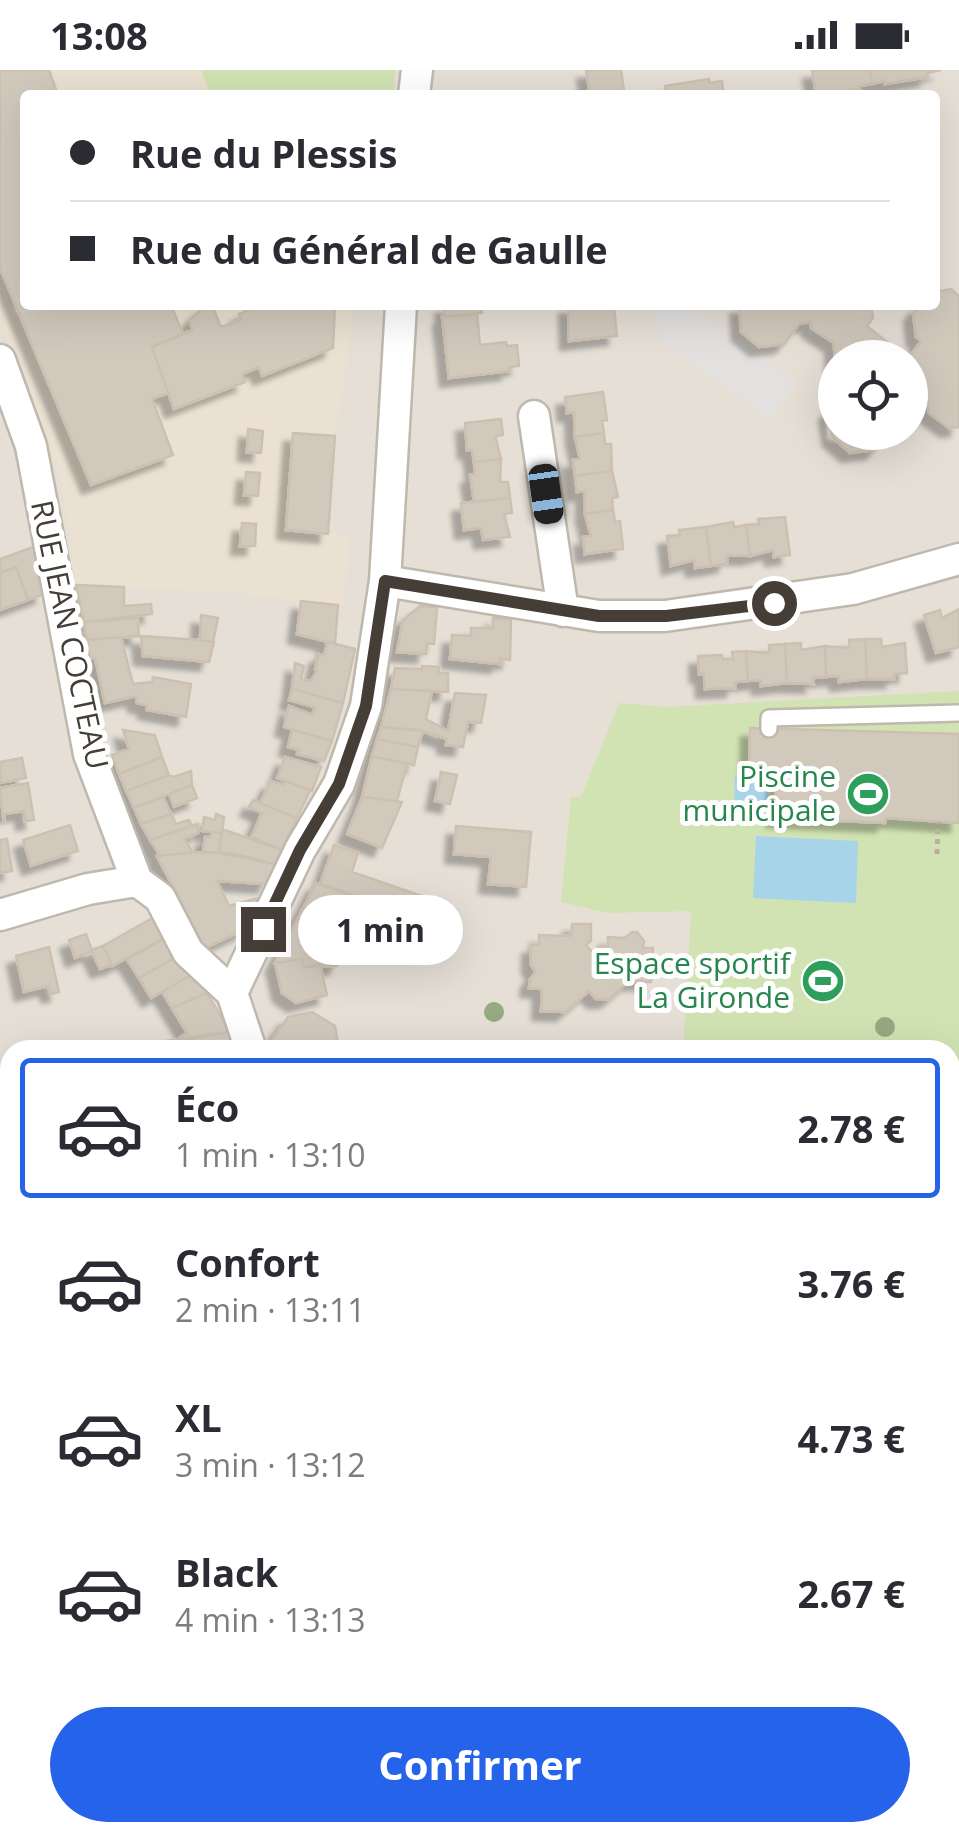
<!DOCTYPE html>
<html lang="fr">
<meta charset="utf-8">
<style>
body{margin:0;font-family:"Open Sans",sans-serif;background:#f2f2f3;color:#2b2b33;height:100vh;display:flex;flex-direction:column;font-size:38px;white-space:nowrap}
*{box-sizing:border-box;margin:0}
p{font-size:32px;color:#7c7c81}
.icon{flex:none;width:55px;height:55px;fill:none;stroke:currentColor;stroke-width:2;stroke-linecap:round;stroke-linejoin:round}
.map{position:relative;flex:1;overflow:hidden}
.drawer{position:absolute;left:0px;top:970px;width:960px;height:802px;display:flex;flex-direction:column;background:#fff;border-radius:30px 30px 0 0;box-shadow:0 10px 40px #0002}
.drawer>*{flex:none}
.guide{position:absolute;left:20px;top:20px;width:920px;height:220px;border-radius:10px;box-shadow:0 10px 40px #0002;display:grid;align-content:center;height:220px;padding:0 50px;background:#fff}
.tools{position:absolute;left:818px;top:270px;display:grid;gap:20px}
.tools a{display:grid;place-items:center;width:110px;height:110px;border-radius:50%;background:#fff;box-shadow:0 10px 40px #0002;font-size:50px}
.end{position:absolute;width:45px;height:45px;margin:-22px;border:12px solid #443e37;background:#fff;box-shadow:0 0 0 5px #fff}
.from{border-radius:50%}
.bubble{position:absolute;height:70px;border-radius:35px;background:#fff;box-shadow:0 10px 40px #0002;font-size:32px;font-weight:700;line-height:70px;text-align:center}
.car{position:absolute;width:30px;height:60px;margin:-30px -15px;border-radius:12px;box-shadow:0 0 8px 2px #0007;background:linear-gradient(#222 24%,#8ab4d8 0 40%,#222 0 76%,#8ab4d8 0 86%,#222 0)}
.guide b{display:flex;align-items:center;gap:35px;height:95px;font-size:38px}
.guide b+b{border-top:2px solid #e1e1e2}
.guide i{width:25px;height:25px;background:#2b2b33}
ul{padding:18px 0 0;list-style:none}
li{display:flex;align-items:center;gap:30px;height:140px;margin:0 20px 15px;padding:0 30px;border:5px solid transparent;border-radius:10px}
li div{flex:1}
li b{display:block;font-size:38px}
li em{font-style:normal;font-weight:700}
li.active{border-color:#2563eb}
li>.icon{width:90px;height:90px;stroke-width:1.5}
.cta{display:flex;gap:20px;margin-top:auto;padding:20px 50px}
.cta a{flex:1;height:115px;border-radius:60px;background:#2563eb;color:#fff;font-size:40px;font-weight:700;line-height:115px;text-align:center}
.status{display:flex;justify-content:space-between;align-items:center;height:70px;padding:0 50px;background:#fff;direction:ltr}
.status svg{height:28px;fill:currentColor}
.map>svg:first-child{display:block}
</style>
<div class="status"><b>13:08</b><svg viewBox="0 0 49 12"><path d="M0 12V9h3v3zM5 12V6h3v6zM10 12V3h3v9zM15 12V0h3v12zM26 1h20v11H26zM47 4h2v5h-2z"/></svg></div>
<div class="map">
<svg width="959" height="1772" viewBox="0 0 959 1772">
<defs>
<filter id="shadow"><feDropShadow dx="-9" dy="9" stdDeviation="2.5" flood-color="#0004"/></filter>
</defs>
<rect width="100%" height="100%" fill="#f2eee7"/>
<path fill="#e5dfd6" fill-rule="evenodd" d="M0,0H959V1772H0ZM25,25H935V235H25ZM835,288H910V362H835ZM10,980H950V1762H10Z"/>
<path fill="#eae1d2" d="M0,0H395L393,25H25V235H355L335,366L328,463L349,465L344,536L227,522L76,515L61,408L0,253Z"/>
<path fill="#d1e3b3" d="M201,0H395L393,25H210Z
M959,621V1064L950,1065V980H683L691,841L607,843L561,832L571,727H581L619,633L666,637Z
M959,1093V1390L950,1391V1094Z
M373,1763H530L532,1772H373Z"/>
<path fill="#e3e1df" d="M655,235H698L699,243L796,312L771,349L659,269Z"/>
<path fill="#a8d4ea" d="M735,705L769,706L767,744L734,743Z
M756,766L858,771L856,833L753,828Z"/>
<path fill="#d2c9bd" stroke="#cdc0b1" stroke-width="2.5" filter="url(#shadow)" d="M0,0H49L58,25H25V235H171L183,264L152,277L168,323L152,329L173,385L91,415L0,198Z
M586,0H621L624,21L590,25Z
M812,0H870L872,14L860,16V19L816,25Z
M870,0H941L928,3V7L885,14V11L872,14Z
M709,9L710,13L722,11L724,25H657L665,24V16Z
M951,219L959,226V357L949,358L929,343L926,319L918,313L910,320V288H835V306L834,273L811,258V252L799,254L784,274L759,277L741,262L739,235H871L873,248L867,256L902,284L912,283L921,271L916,267L913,243L919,235H935V222Z
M206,235H212L221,257L241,250L239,244L261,235H335L333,278L262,306L259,297L242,304L245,312L174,339L152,277L192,260L190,250Z
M444,235H481L482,243L445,247Z
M568,235L614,237L617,266L569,271Z
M477,244L480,275L506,272L507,276L517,275L519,296L509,297L510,301L449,308L442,247Z
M603,322L607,350L602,351L604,363L575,367L574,342L567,343L565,327Z
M835,334V362H888L875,380L850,383L832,367L828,342Z
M501,349L503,365L495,366L501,389L474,392L472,380H467L465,353Z
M248,359L263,361L261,383L247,382Z
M293,363L335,366L328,464L286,460Z
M604,363L605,374H611L612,401L575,406L573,390L580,389L575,367Z
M501,389L500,412H508L510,428L474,432L470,405H475L474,392Z
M612,401L618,427L612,428L613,440L585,444V421L577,422L575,406Z
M246,402L260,403L258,426L244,425Z
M510,428L512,443L504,444L510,467L483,470L481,458L464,460L461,433Z
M613,440L615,452L620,451L623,479L585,484L583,467L591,466L585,444Z
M785,447L790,485L774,487L773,480L750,486L746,455L759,454L758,449Z
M733,452L734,457L746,455L750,486L727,485V493L711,496L706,457Z
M242,453L256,454L255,476H240Z
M706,457L711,496L695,498L694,490L671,496L667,466L680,465L679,460Z
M36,476L44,524L28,530L16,497L0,503V489Z
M16,497L28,530L0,540V503Z
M76,515L124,517V536L151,534L152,544L84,552Z
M301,531L338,535L335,574L297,564Z
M420,536L437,537L434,574L427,573L426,584L397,582L403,550Z
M959,539V577L936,583L924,545L940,540L942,548Z
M201,545L218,548L213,572L200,570Z
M138,548L139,566L87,570L84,552Z
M493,548L511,549L510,590L500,589V594L450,589L452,565L471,566V558H493Z
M141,566L200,570L214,572L209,592L143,586Z
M121,567L133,614L152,612L153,607L191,614L186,647L147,640V635L137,633L136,626L105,633L95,588H90L87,570Z
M865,569H881L882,577L905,573L907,603L894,604V609H867Z
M865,569L867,609L839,612V606L826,607L825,576L850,578L849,570Z
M328,572L355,579L343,633L292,619L295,593L304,596L301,609L311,611L317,600L315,599L319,584L324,585Z
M801,573V580L825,576L826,607L813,608L814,614L787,613L785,574Z
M785,574L787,613L761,616V610L748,611L746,581L769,583V575Z
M746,581L748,611L735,612V618L705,619L704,604H699L698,586L722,585V589H733L732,582Z
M422,596L439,597V603H448V622L391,619L395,598L422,599Z
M292,619L343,633L332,671L284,657L289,636L312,645L315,637L289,630Z
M391,619L432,621L426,649L448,661L455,623L486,625L481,653L468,652L463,677L446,675L447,669L420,660L381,657Z
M381,657L423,661L418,677L377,669Z
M750,658L959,664V753L886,748L885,753L775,748L777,701L749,700Z
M123,660L155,665L162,687L119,704L112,685L129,679Z
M292,660L332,671L324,691L297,684L299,680L288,677Z
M377,669L418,677L414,695L372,686Z
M372,686L407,694L397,731L362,727Z
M162,687L169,705L126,721L119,704Z
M285,687L321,697L312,721L277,708Z
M22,688L26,708L0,713V692Z
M191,701L192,715L134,738L126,721L169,705L174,707Z
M441,702L457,705L450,734L435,731Z
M271,711L284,715L285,711L310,720L297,748L260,733Z
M28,713L34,750L25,751L24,741L5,744L4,755L0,718Z
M192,715L197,728L174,737L169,724Z
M163,727L171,744L141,754L134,738Z
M362,727L402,732L382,778L347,764Z
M253,730L297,748L282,780L251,767L262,743L249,737Z
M171,744L176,754L189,750L192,756L150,770L141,754Z
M216,744L224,747L222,763L202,761L204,747L215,750Z
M198,754V763L184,769L193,782L160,786L150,770Z
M70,755L78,781L31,796L23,770Z
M456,756L531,762L526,817L488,814L491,787L454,784Z
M222,759L282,780L275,794L219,783Z
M212,762L222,763L219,783L203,782L205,767H210Z
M7,769L12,801L0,803V770Z
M334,775L358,783L352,802L422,826L414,846L320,814Z
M193,782L231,783L275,794L266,814L217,811L229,836L259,828L244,860L205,878L157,786Z
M316,813L366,830L361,846L341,840L326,870L345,879L337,896L304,897L302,889L275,893Z
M160,844L172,864L112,896L103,876Z
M572,854H591V871L586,875L593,883L600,876H608V867L625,868L632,862H637L644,871L643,878H653L651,912L629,911L609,929H596L589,921L565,942L541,941L542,919L529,918L530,909L536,902L531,895V875H539V865L571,866Z
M86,864L92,881L75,888L69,870Z
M172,864L183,883L139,908L127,890Z
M103,876L112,895L100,899L91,880Z
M49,877L59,922L51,924L48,916L24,922L16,886Z
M183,883L195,903L151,928L139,908Z
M302,889L304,897L320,894L327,925L296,933L282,923L275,893Z
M195,903L207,923L172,938L162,922Z
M207,923L230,962L180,971V967L187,963L172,938Z
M312,942L335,956L339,980H276L273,969L288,947Z
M230,962L235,980H121V977Z
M10,1005V1040L0,1042V1007Z
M10,1057V1109L0,1111V1059Z
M950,1406L959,1407V1470L950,1469Z
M0,1598H5V1607H10V1650H5V1642H0Z
M9,1742L10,1762H294V1772H0V1746H9Z
M847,1762H891L892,1772H848Z"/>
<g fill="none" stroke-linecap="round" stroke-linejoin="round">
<g stroke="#bfb8ad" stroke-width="20">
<path id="service" d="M769,659V648L959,643
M0,1503H10"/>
</g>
<g stroke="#bfb8ad" stroke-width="28">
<path id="pedestrian" d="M0,1211L10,1180"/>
</g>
<g stroke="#bfb8ad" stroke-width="35">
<path id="minor" d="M414,25L417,0
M0,290L31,376L89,684L137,811L160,828L188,882L232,923L251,980
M534,346L563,541
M385,511L599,546H665L853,519L959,489
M0,845L88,819L137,811
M232,923L300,780L339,714L366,636L385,511L401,235
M950,1080L959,1079
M950,1637L959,1638
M0,1697H10
M354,1762V1772
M555,1762L557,1772"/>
</g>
<path stroke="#bdaf9d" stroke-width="5" stroke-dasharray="5 5" stroke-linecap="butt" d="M937,784L938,752
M950,1131L959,1134
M950,1363L959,1362
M0,1589L10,1595
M399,1772V1762"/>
<use href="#service" stroke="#fff" stroke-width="15"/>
<use href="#pedestrian" stroke="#fff" stroke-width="22"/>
<use href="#minor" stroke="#fff" stroke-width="30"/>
</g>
<g fill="#97a982">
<circle cx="494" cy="942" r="10"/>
<circle cx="885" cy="957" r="10"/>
</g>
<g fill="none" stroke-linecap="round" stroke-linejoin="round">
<path stroke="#443e37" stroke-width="12" d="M263,859L300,780L339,714L366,636L385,511L599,546H666L774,533"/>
</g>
<defs>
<g id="stadium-disc" transform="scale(2.25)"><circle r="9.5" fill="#2e9e5b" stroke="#fff"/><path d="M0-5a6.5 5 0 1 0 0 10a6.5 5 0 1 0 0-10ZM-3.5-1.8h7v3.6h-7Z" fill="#fff"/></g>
</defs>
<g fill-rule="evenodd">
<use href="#stadium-disc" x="868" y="724"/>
<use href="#stadium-disc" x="823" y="911"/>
</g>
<g text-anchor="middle" stroke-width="10" stroke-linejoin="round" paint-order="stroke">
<g font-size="30" fill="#443e37" stroke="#fff">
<text transform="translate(69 565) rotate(78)" y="10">RUE JEAN COCTEAU</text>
</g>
<g font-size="30" fill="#27864d" stroke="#fff" text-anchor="end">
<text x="836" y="717">Piscine<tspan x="836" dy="34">municipale</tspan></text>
<text x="790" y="904">Espace sportif<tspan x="790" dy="34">La Gironde</tspan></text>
</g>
</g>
</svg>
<div class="tools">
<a><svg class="icon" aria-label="locate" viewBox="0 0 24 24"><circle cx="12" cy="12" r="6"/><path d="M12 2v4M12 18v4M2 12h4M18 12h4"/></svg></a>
</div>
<i class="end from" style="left:774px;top:533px"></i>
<i class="end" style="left:263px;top:859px"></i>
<div class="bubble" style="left:298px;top:825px;width:165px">1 min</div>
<i class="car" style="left:546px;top:424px;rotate:172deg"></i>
<div class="guide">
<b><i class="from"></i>Rue du Plessis</b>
<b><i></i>Rue du Général de Gaulle</b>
</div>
<section class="drawer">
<ul>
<li class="active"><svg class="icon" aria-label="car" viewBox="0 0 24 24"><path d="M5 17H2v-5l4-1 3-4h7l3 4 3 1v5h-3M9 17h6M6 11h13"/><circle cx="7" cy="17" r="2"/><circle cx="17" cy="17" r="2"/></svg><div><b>Éco</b><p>1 min · 13:10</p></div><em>2.78 €</em></li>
<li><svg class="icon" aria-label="car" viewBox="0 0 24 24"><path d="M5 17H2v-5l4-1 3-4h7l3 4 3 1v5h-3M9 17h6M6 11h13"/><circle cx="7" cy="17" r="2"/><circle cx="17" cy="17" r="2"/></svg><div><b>Confort</b><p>2 min · 13:11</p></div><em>3.76 €</em></li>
<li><svg class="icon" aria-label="car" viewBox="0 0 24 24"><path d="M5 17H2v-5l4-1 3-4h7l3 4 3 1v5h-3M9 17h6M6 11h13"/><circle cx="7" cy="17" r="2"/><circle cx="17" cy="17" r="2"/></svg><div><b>XL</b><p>3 min · 13:12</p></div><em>4.73 €</em></li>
<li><svg class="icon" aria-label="car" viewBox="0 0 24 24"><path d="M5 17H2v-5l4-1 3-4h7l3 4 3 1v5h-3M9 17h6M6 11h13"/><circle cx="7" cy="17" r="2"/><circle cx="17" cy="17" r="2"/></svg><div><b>Black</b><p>4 min · 13:13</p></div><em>2.67 €</em></li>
</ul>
<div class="cta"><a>Confirmer</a></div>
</section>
</div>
